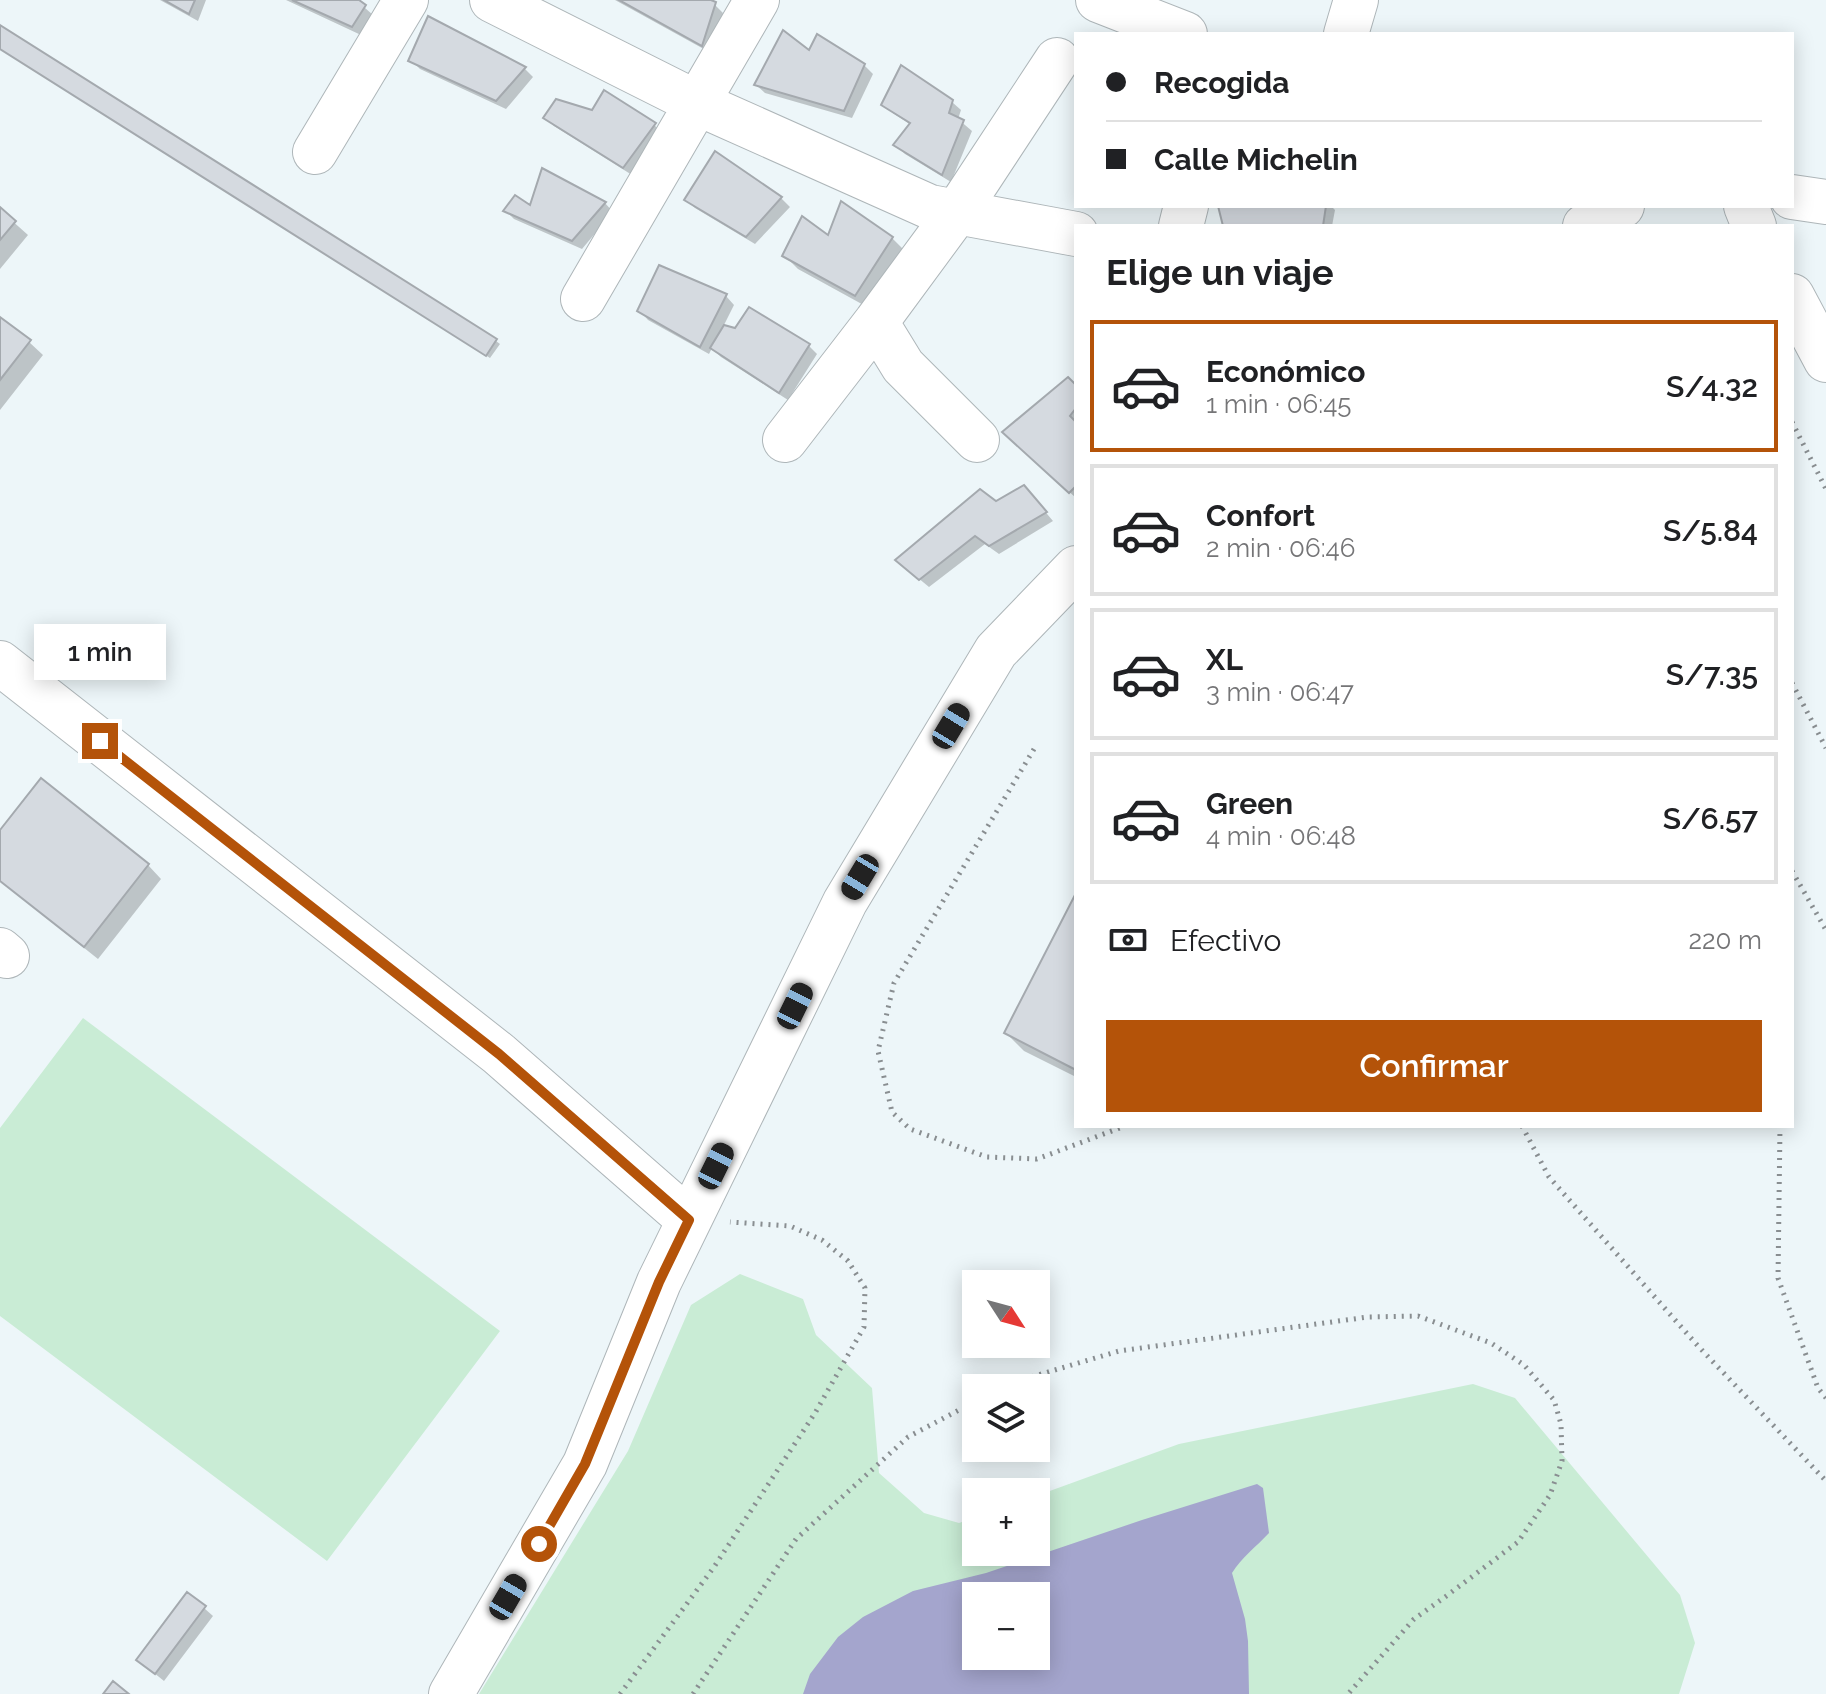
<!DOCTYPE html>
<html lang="es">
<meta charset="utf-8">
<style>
body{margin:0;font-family:Raleway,sans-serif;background:#f6f6f6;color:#202124;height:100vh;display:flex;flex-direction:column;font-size:30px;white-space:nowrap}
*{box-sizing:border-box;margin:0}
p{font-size:26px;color:#757577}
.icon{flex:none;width:44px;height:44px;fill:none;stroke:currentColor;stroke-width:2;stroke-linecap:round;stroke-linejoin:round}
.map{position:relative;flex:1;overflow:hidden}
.side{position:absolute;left:1074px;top:224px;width:720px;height:904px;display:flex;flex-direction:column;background:#fff;border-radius:0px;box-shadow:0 4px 20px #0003}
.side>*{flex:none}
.top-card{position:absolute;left:1074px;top:32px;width:720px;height:176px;border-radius:0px;box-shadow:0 4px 20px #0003;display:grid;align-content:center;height:176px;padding:0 32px;background:#fff}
.needle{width:52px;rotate:126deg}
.buttons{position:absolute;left:962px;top:1270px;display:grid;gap:16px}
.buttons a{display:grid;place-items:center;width:88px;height:88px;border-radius:0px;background:#fff;box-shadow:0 4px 20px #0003;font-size:40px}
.end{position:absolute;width:36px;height:36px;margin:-18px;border:10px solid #b45309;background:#fff;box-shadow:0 0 0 4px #fff}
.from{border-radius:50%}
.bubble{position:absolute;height:56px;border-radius:0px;background:#fff;box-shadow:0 4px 20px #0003;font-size:26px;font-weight:600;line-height:56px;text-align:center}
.car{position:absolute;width:24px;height:48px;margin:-24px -12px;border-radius:10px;box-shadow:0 0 6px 2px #0007;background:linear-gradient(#222 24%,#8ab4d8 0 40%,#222 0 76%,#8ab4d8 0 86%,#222 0)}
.top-card b{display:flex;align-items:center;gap:28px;height:76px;font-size:30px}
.top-card b+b{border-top:2px solid #e0e0e0}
.top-card i{width:20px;height:20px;background:#202124}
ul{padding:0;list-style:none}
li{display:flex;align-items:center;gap:24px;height:132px;margin:0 16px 12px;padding:0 16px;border:4px solid #e0e0e0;border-radius:0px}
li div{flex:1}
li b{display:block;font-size:30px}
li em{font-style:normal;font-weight:600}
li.active{border-color:#b45309}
li>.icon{width:72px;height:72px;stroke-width:1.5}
h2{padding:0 32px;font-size:36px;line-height:96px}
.pay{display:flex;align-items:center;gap:20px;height:88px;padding:0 32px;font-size:30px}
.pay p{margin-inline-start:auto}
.primary-button{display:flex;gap:16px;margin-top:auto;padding:16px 32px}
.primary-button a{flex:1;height:92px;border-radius:0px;background:#b45309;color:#fff;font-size:32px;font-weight:600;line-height:92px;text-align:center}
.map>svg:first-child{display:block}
</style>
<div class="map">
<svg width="1826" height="1694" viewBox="0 0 1826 1694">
<rect width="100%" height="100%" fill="#edf6f9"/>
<path fill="#c9ecd5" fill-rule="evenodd" d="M83,1018L500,1331L327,1561L0,1316V1128Z
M740,1274L803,1299L816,1335L872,1388L879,1473L924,1513L959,1523L976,1517V1552H1036V1496L1179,1444L1473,1384L1515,1398L1680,1595L1695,1643L1679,1694H479L628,1451L691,1305ZM976,1596H1036V1656H976Z"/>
<path fill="#a4a5cd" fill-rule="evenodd" d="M1257,1484L1263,1488L1269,1533C1256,1547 1242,1557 1232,1573L1245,1619L1248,1641L1249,1694H803L810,1674L838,1637L863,1617L913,1591L986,1573L1142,1520ZM976,1596H1036V1656H976Z"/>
<path fill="#0003" d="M160,0H206L198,21Z
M286,0H356L373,15L361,35Z
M615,0H707L714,4L723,13L711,53Z
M429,19L525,69L533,77L506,109L420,69L411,60Z
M0,27L496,341L500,344L490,358L0,48Z
M810,53L864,65L873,74L852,118L765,93L756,85Z
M952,102L961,110L958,119L972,131L951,182L905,154L896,145L911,125L893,113L884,105Z
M593,112L654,125L663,133L632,175L554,126L546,118Z
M715,153L781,198L790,207L755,244L695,208L686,200Z
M543,170L605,203L613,212L582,249L514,219L506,211L531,209Z
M842,204L892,238L906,252L869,308L798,269L785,256L829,238Z
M1220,206H1331L1335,210L1332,226H1225Z
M0,210L28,235L0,269Z
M726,296L734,305L723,327L809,346L817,354L788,400L721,357L712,348L709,354L648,320L640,311Z
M0,319L29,342L43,355L0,410Z
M1076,388V498L1018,445Z
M1032,496L1053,521L999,554L985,544L929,587L906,568L996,503Z
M41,781L148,865L161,879L98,959L0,881V833Z
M1076,898V1077L1024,1051L1006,1033Z
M204,1608L213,1616L164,1681L138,1660Z"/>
<path fill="#d5dae0" stroke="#a4a9ae" stroke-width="2" d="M164,0H195L189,14Z
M292,0H359L366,5L352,27Z
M619,0H711L716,2L702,46Z
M428,16L526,67L496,101L408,61Z
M0,25L497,339L486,356L0,49Z
M783,30L809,50L817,34L865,64L844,111L754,85Z
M901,65L953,100L949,113L964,120L942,175L893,145L910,123L881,105Z
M604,90L656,123L623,168L543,118L556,99L592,110Z
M715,151L782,197L746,237L684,200Z
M542,168L606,202L572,241L503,211L515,195L530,205Z
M841,201L893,237L855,296L782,256L802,216L828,235Z
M1218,206H1326L1323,226H1223Z
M0,207L16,221L0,240Z
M659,265L727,294L700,347L637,311Z
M749,307L810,344L779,393L710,348L724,325L735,328Z
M0,317L31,340L0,380Z
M1068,377L1076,385V408L1070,416L1076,422V486L1069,493L1002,432Z
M1024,485L1047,512L989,546L975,536L919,580L895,560L980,489L996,501Z
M41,778L149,864L84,947L0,881V830Z
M1076,893V1070L1004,1033Z
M187,1592L206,1606L155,1674L136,1660Z
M113,1681L129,1694H103Z"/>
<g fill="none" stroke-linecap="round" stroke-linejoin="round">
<g stroke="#aeb6b9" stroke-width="46">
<path id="minor" d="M492,0L697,103L930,207L1076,234
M1098,0L1185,34
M1346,34L1356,0
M315,152L406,0
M1792,197L1826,202
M1746,206L1754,226
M1181,226L1186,206
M1585,226L1622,206
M1792,296L1826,360
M583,299L757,0
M876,322L903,366L977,440
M785,440L876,322L957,212L1057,60
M0,663L499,1054L689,1220
M0,950L7,956
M451,1694L585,1464L659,1282L845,902L996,651L1076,568"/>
</g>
<path stroke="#898e91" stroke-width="5" stroke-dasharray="2 6" stroke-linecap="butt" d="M1792,422L1826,489
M1792,683L1826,748
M1034,749L894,983L878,1051L892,1112L910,1129L987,1157L1037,1159L1125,1126
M1792,871L1826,930
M1522,1126L1549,1177L1698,1346L1826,1481
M1780,1126L1778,1278L1818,1388L1826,1398
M1002,1388L1011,1383L1119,1351L1368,1317L1418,1316L1491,1343L1524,1365L1554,1400L1561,1424L1562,1461L1550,1495L1518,1542L1445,1597L1414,1619L1348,1694
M620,1694L714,1567L815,1413L864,1327L865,1288L848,1261L822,1240L790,1226L730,1222
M693,1694L796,1539L908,1437L976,1401"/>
<use href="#minor" stroke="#fff" stroke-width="44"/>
</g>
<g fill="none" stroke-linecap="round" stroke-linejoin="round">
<path stroke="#b45309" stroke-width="10" d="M100,741L499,1054L689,1220L659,1282L585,1464L539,1544"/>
</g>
</svg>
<div class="buttons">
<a><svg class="needle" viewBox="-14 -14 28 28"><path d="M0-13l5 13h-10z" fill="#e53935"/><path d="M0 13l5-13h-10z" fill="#757577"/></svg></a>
<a><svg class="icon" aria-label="layers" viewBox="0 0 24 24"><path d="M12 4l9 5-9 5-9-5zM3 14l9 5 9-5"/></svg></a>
<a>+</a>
<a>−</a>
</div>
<i class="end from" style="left:539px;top:1544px"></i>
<i class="end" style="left:100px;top:741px"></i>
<div class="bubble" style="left:34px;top:624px;width:132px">1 min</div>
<i class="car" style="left:951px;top:726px;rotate:31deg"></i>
<i class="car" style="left:860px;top:877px;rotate:211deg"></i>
<i class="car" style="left:795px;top:1006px;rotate:26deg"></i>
<i class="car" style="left:716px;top:1166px;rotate:26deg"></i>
<i class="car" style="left:508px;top:1597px;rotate:30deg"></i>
<div class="top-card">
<b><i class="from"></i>Recogida</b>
<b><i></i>Calle Michelin</b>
</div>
<section class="side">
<h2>Elige un viaje</h2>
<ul>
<li class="active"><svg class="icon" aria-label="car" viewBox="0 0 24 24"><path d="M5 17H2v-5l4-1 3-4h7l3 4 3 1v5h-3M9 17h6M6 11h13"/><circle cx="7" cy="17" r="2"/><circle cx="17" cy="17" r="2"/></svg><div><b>Económico</b><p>1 min · 06:45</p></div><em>S/4.32</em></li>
<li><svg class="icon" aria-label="car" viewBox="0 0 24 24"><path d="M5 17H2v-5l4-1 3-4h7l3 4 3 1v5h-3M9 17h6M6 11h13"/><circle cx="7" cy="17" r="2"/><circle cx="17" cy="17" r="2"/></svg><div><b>Confort</b><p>2 min · 06:46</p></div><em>S/5.84</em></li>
<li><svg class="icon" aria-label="car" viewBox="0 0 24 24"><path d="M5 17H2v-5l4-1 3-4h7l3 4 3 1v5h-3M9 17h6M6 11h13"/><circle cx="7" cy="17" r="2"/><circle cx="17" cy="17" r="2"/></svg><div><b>XL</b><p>3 min · 06:47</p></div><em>S/7.35</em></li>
<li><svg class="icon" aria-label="car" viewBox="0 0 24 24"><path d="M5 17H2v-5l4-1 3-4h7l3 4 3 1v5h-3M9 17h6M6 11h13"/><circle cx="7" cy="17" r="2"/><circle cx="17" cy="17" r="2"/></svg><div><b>Green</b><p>4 min · 06:48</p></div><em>S/6.57</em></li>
</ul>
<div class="pay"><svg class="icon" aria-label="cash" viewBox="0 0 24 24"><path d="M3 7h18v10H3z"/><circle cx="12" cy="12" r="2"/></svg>Efectivo<p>220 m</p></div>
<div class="primary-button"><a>Confirmar</a></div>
</section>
</div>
